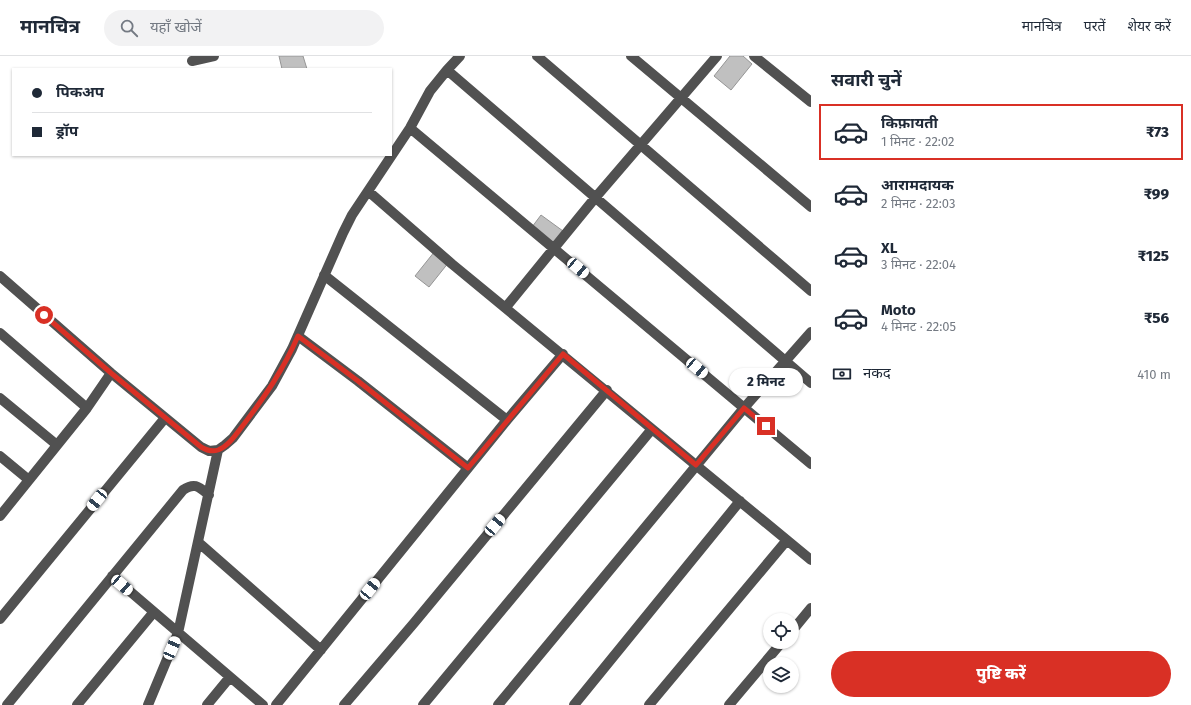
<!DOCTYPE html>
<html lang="hi">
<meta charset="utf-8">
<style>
body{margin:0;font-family:"Fira Sans","Noto Sans Devanagari",sans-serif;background:#f2f2f3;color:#1f2937;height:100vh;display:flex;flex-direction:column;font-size:15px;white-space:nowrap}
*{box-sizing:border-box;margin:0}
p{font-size:13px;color:#747a83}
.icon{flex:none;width:22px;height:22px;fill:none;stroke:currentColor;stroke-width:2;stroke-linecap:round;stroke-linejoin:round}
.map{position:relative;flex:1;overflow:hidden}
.side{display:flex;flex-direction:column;background:#fff;width:380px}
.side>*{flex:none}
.top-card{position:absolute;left:12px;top:12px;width:380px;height:88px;border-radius:0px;box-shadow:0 1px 3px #0004;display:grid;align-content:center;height:88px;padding:0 20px;background:#fff}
.controls{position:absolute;left:763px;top:557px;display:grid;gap:8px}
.controls a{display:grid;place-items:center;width:36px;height:36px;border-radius:50%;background:#fff;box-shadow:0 1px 3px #0004;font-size:20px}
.end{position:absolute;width:18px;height:18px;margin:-9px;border:5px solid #d93025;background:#fff;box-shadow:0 0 0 2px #fff}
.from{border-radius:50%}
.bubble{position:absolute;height:28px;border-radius:14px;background:#fff;box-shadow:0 1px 3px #0004;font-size:13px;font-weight:800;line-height:28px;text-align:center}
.car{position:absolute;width:12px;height:24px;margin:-12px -6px;border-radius:5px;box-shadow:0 0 3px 1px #0007;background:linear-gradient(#fff 24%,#345 0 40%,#fff 0 76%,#345 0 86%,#fff 0)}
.top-card b{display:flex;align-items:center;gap:14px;height:38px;font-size:15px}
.top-card b+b{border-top:1px solid #e0e1e3}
.top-card i{width:10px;height:10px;background:#1f2937}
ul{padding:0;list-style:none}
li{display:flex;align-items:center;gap:12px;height:56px;margin:0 8px 6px;padding:0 12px;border:2px solid transparent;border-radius:0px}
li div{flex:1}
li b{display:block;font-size:15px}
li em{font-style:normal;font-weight:800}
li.on{border-color:#d93025}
li>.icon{width:36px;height:36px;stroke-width:1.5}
h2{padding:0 20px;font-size:18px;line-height:48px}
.pay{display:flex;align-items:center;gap:10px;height:44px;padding:0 20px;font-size:15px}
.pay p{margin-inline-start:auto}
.cta{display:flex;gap:8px;margin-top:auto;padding:8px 20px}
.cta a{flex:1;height:46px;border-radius:24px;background:#d93025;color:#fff;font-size:16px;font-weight:800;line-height:46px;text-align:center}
header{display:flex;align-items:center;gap:24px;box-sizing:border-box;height:56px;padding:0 20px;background:#fff;border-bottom:1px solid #e0e1e3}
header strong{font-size:19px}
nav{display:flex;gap:22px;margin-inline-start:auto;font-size:14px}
.search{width:280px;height:36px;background:#f2f2f3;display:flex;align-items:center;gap:10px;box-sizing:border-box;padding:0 14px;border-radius:22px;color:#747a83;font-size:15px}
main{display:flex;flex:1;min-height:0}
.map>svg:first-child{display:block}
</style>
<header>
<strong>मानचित्र</strong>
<div class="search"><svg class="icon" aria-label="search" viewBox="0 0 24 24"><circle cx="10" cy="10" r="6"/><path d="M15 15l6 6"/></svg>यहाँ खोजें</div>
<nav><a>मानचित्र</a><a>परतें</a><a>शेयर करें</a></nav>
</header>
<main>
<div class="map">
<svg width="811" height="649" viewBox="0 0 811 649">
<rect width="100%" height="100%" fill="#fff"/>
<path fill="#c0c0c0" stroke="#959595" d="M279,0H303L307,13H282Z
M730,0H743L752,8L731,34L714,20Z
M541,159L563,175L553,188L532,171Z
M435,195L449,206L429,231L415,220Z"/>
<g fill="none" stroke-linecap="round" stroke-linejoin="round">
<path stroke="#515151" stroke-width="10" d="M537,0L811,235
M631,0L811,151
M754,0L811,46
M192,5L214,0
M447,14L811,327
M410,72L811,408
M368,135L452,208L811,504
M324,219L507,364
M0,220L111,317L201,391L209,395L218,394L225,389L233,382L272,330L292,293L343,177L352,159L410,72L430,35L447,14L460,0
M506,251L595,142L717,0
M0,277L87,352
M298,280L358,325L468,412
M0,342L57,389
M0,400L29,424
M0,460L87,352L111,317
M198,486L321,594
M112,520L263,649
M0,563L165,362
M792,575L811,552
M7,649L183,434C195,426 199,431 209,439
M77,649L153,557
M148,649L178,577L218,394
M207,649L230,621
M276,649L507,364L563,298
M344,649L414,567L607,334
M423,649L652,373
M498,649L744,352L811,276
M574,649L740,445
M649,649L787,484
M729,649L782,586"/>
</g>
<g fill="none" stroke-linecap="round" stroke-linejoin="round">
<path stroke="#d93025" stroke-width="5" d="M44,259L111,317L201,391C206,394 212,396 218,394C229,390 237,377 244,368C266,339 283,314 298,280L358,325L468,412L563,298L696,409L744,352L766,370"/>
</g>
</svg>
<div class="controls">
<a><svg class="icon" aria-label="locate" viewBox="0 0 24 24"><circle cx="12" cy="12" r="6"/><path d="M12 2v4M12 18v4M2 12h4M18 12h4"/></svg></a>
<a><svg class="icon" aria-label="layers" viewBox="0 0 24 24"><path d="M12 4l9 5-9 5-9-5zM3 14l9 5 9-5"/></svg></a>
</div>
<i class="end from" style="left:44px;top:259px"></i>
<i class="end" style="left:766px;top:370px"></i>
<div class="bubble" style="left:729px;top:312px;width:74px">2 मिनट</div>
<i class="car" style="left:578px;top:212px;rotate:130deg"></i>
<i class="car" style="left:697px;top:312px;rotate:130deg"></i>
<i class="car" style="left:97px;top:444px;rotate:219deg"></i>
<i class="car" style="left:495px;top:469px;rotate:40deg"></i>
<i class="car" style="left:122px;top:529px;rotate:131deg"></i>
<i class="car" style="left:370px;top:533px;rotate:39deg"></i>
<i class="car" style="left:172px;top:592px;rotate:23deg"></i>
<div class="top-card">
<b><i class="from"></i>पिकअप</b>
<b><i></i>ड्रॉप</b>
</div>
</div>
<section class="side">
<h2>सवारी चुनें</h2>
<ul>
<li class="on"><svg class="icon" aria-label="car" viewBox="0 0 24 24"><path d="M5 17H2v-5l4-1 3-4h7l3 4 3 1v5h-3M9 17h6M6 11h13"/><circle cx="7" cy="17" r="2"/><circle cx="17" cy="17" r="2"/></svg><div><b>किफ़ायती</b><p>1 मिनट · 22:02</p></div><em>₹73</em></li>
<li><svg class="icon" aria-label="car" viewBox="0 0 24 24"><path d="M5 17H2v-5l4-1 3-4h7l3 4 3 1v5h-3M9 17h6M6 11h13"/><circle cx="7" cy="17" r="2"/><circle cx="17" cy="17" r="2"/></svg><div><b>आरामदायक</b><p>2 मिनट · 22:03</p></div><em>₹99</em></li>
<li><svg class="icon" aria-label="car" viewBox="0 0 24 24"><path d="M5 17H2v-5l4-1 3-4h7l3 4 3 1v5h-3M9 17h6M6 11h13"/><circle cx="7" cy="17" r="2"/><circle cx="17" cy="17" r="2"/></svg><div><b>XL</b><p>3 मिनट · 22:04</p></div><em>₹125</em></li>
<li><svg class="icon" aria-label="car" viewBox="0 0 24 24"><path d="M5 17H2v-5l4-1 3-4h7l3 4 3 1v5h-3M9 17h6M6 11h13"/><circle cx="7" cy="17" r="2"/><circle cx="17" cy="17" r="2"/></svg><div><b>Moto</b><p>4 मिनट · 22:05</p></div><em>₹56</em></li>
</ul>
<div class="pay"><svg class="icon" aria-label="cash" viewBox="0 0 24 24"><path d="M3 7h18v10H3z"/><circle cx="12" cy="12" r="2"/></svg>नकद<p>410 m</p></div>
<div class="cta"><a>पुष्टि करें</a></div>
</section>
</main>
